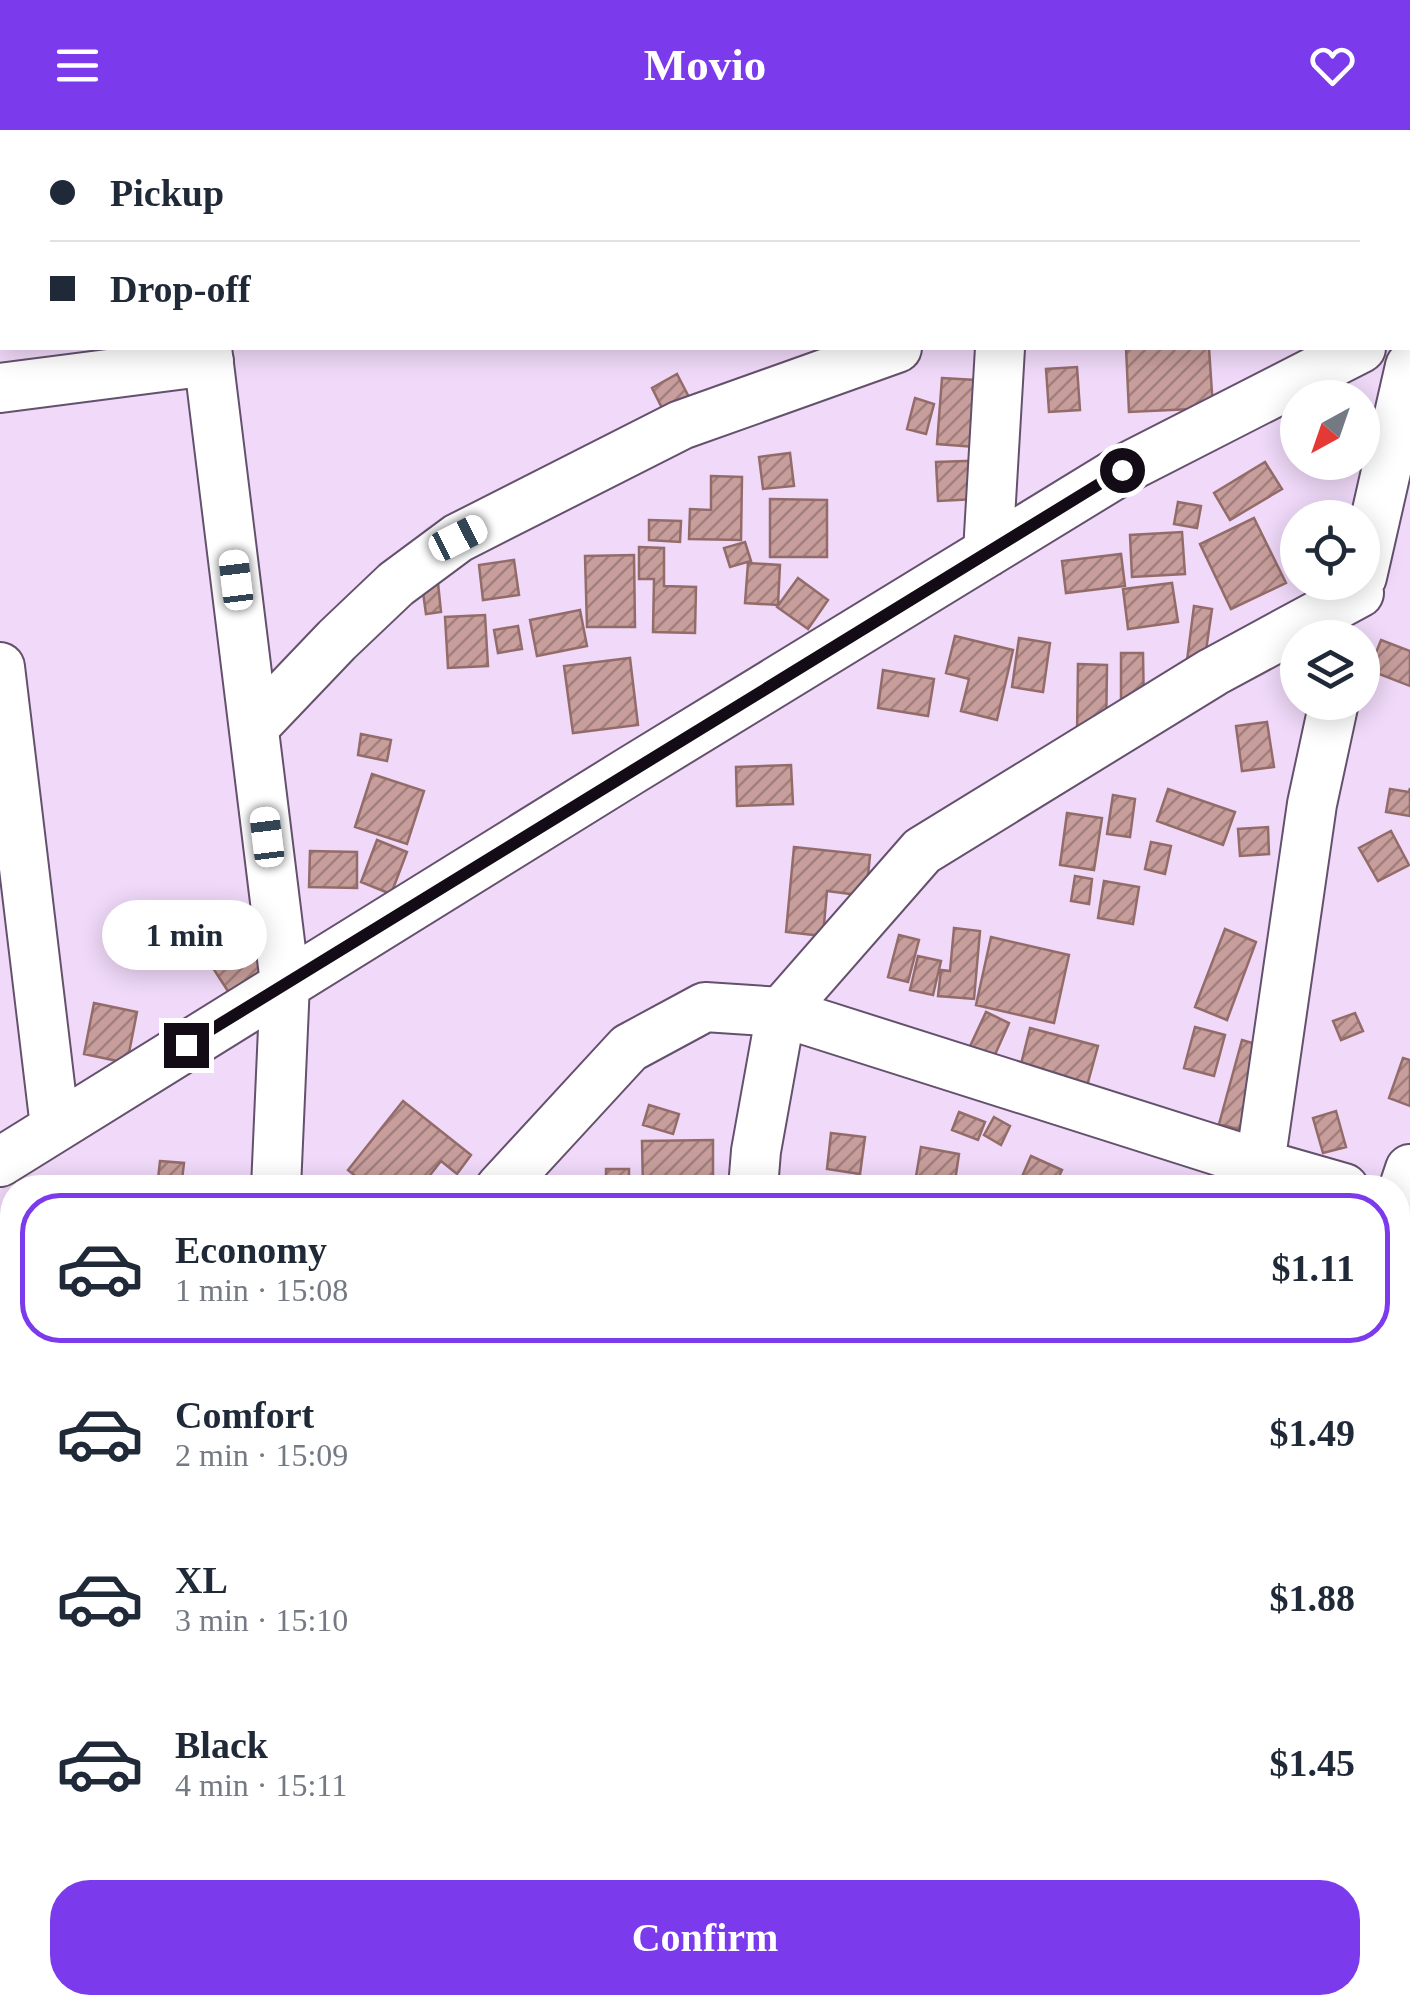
<!DOCTYPE html>
<meta charset="utf-8">
<style>
body{margin:0;font-family:Georgia,serif;background:#f6f6f7;color:#1f2937;height:100vh;display:flex;flex-direction:column;font-size:38px;white-space:nowrap}
*{box-sizing:border-box;margin:0}
p{font-size:32px;color:#747a83}
.icon{flex:none;width:55px;height:55px;fill:none;stroke:currentColor;stroke-width:2;stroke-linecap:round;stroke-linejoin:round}
.map{position:relative;flex:1;overflow:hidden}
.details{position:absolute;left:0px;top:1045px;width:1410px;height:840px;display:flex;flex-direction:column;background:#fff;border-radius:40px 40px 0 0;box-shadow:0 5px 25px #0003}
.details>*{flex:none}
.guide{position:absolute;left:0px;top:0px;width:1410px;height:220px;box-shadow:0 5px 25px #0003;display:grid;align-content:center;height:220px;padding:0 50px;background:#fff}
.needle{width:65px;rotate:220deg}
.fabs{position:absolute;left:1280px;top:250px;display:grid;gap:20px}
.fabs a{display:grid;place-items:center;width:100px;height:100px;border-radius:50%;background:#fff;box-shadow:0 5px 25px #0003;font-size:50px}
.end{position:absolute;width:45px;height:45px;margin:-22px;border:12px solid #130b16;background:#fff;box-shadow:0 0 0 5px #fff}
.from{border-radius:50%}
.bubble{position:absolute;height:70px;border-radius:35px;background:#fff;box-shadow:0 5px 25px #0003;font-size:32px;font-weight:800;line-height:70px;text-align:center}
.car{position:absolute;width:30px;height:60px;margin:-30px -15px;border-radius:12px;box-shadow:0 0 8px 2px #0007;background:linear-gradient(#fff 24%,#345 0 40%,#fff 0 76%,#345 0 86%,#fff 0)}
.guide b{display:flex;align-items:center;gap:35px;height:95px;font-size:38px}
.guide b+b{border-top:2px solid #e0e1e3}
.guide i{width:25px;height:25px;background:#1f2937}
ul{padding:18px 0 0;list-style:none}
li{display:flex;align-items:center;gap:30px;height:150px;margin:0 20px 15px;padding:0 30px;border:5px solid transparent;border-radius:40px}
li div{flex:1}
li b{display:block;font-size:38px}
li em{font-style:normal;font-weight:800}
li.selected{border-color:#7c3aed}
li>.icon{width:90px;height:90px;stroke-width:1.5}
.primary-button{display:flex;gap:20px;margin-top:auto;padding:20px 50px}
.primary-button a{flex:1;height:115px;border-radius:40px;background:#7c3aed;color:#fff;font-size:40px;font-weight:800;line-height:115px;text-align:center}
header{display:flex;justify-content:space-between;align-items:center;height:130px;padding:0 50px;background:#7c3aed;color:#fff;font-size:45px;font-weight:800}
.map>svg:first-child{display:block}
</style>
<header><svg class="icon" aria-label="menu" viewBox="0 0 24 24"><path d="M4 6h16M4 12h16M4 18h16"/></svg>Movio<svg class="icon" aria-label="heart" viewBox="0 0 24 24"><path d="M12 20l-8-8c-3-5 5-10 8-4 3-6 11-1 8 4z"/></svg></header>
<div class="map">
<svg width="1410" height="1885" viewBox="0 0 1410 1885">
<defs>
<pattern id="building-hatch" width="6" height="6" patternUnits="userSpaceOnUse" patternTransform="scale(2.5)"><rect width="6" height="6" fill="#c79e9b"/><path d="M-1 1l2-2M0 6l6-6M5 7l2-2" fill="none" stroke="#a07f7d"/></pattern>
</defs>
<rect width="100%" height="100%" fill="#f0d9f9"/>
<path fill="url(#building-hatch)" stroke="#936c6a" stroke-width="2.5" d="M1126,218H1209L1213,278L1129,282Z
M1077,237L1080,280L1049,282L1046,239Z
M677,244L692,273L666,286L652,258Z
M942,248L993,251L988,318L937,314Z
M915,268L934,274L926,304L907,299Z
M1362,298L1372,331L1331,342L1328,332H1362Z
M790,323L794,356L763,359L759,327Z
M995,330L997,368L938,371L936,332Z
M1265,332L1282,359L1230,390L1214,363Z
M711,346L742,347L741,410L689,409L690,379L711,380Z
M770,369L827,370V427H770Z
M1178,372L1201,376L1197,398L1174,394Z
M1254,388L1286,453L1231,479L1200,414Z
M649,390L681,391L680,412L649,410Z
M1182,402L1185,444L1132,447L1130,405Z
M745,412L751,431L730,437L724,418Z
M639,417L664,418V456L696,457L695,503L653,502L654,449H639Z
M1121,424L1125,456L1066,463L1062,431Z
M634,425L635,497H587L585,426Z
M514,430L519,465L483,470L479,435Z
M748,433L780,435L778,475L745,473Z
M798,448L828,470L808,499L777,477Z
M438,453L441,482L426,484L422,455Z
M1172,453L1178,492L1128,499L1123,459Z
M1194,476L1212,479L1202,548L1185,546Z
M580,480L587,516L537,526L530,490Z
M485,485L488,536L448,538L445,487Z
M518,496L522,519L498,523L494,500Z
M955,506L1013,520L997,590L961,581L969,549L946,543Z
M1019,508L1050,513L1043,562L1012,557Z
M1381,510L1410,521V556L1369,540Z
M1121,523H1143L1144,582H1121Z
M630,528L638,595L573,603L564,536Z
M1078,534L1107,535L1106,607H1077Z
M883,540L934,549L928,586L878,578Z
M1267,592L1274,637L1242,641L1236,596Z
M361,604L391,610L387,631L358,625Z
M791,635L793,674L737,676L736,637Z
M372,644L424,661L407,714L355,697Z
M1410,658V686L1386,682L1390,659L1409,662Z
M1168,659L1235,682L1223,715L1157,691Z
M1113,665L1135,669L1130,707L1107,704Z
M1067,683L1102,688L1094,740L1060,735Z
M1268,697L1269,724L1240,726L1238,699Z
M1391,701L1409,735L1378,751L1359,718Z
M377,710L407,722L391,764L361,752Z
M1151,712L1171,716L1165,744L1145,739Z
M794,717L870,725L866,766L827,761L823,806L786,802Z
M310,721L357,722V758L309,757Z
M1075,746L1092,749L1089,774L1071,771Z
M1104,751L1139,757L1133,794L1098,788Z
M954,798L980,801L974,869L938,866L941,840L950,841Z
M1225,799L1256,812L1227,890L1195,877Z
M899,805L919,810L908,852L888,847Z
M991,807L1069,825L1054,893L976,875Z
M249,809L276,850L237,875L211,835Z
M918,826L941,831L933,865L910,860Z
M94,873L137,882L127,933L84,924Z
M986,882L1009,893L989,938L965,927Z
M1355,883L1363,901L1341,910L1333,891Z
M1195,897L1225,905L1214,946L1184,938Z
M1030,898L1098,916L1087,956L1020,938Z
M1242,910L1279,921L1256,1004L1219,994Z
M1403,928L1410,930V976L1389,968Z
M403,971L471,1025L457,1044L441,1031L420,1058H370L348,1040Z
M649,975L679,984L673,1004L643,995Z
M1336,981L1346,1017L1323,1023L1313,988Z
M959,982L985,992L978,1010L952,1000Z
M994,987L1010,996L1001,1015L984,1005Z
M831,1003L865,1007L860,1044L827,1039Z
M713,1010V1058H643L642,1011Z
M921,1017L959,1024L954,1058H914Z
M1031,1026L1062,1040L1054,1058H1017Z
M160,1031L184,1033L181,1058H157Z
M606,1039H629V1058H606Z
M1398,1280L1410,1284V1351L1398,1347Z
M1398,1353L1410,1356V1376L1398,1423Z
M0,1748L12,1752V1787L0,1784Z
M10,1789H12V1862L0,1858V1825Z
M425,1872H487L483,1885H451L452,1882Z
M658,1872H705L699,1885H684Z
M923,1872H973L1023,1885H920Z"/>
<g fill="none" stroke-linecap="round" stroke-linejoin="round">
<g stroke="#64516c" stroke-width="52">
<path id="minor" d="M184,0V2
M870,0L871,2
M0,2L2,7
M121,2L125,0
M1056,2L1065,0
M0,90L2,89
M1408,194L1410,193
M207,218L285,853L276,1058
M0,258L209,231
M988,422L1000,218
M1362,447L1410,236
M0,537L55,997
M254,597L337,510L396,454L458,408L681,295L897,218
M0,1032L630,641L1122,340L1361,218
M1260,1034L1312,674L1334,572
M500,1058L629,918L705,877L781,882L1260,1034L1344,1058
M753,1058L756,1021L781,882L922,721L1213,542L1359,463
M1398,1075L1410,1039
M0,1426L12,1428
M1398,1704L1410,1706
M136,1885L138,1872
M606,1885L608,1872
M901,1885L903,1872
M1136,1885L1140,1872"/>
</g>
<use href="#minor" stroke="#fff" stroke-width="48"/>
</g>
<g fill="none" stroke-linecap="round" stroke-linejoin="round">
<path stroke="#130b16" stroke-width="12" d="M186,915L1122,340"/>
</g>
</svg>
<div class="fabs">
<a><svg class="needle" viewBox="-14 -14 28 28"><path d="M0-13l5 13h-10z" fill="#e53935"/><path d="M0 13l5-13h-10z" fill="#747a83"/></svg></a>
<a><svg class="icon" aria-label="locate" viewBox="0 0 24 24"><circle cx="12" cy="12" r="6"/><path d="M12 2v4M12 18v4M2 12h4M18 12h4"/></svg></a>
<a><svg class="icon" aria-label="layers" viewBox="0 0 24 24"><path d="M12 4l9 5-9 5-9-5zM3 14l9 5 9-5"/></svg></a>
</div>
<i class="end from" style="left:1122px;top:340px"></i>
<i class="end" style="left:186px;top:915px"></i>
<div class="bubble" style="left:102px;top:770px;width:165px">1 min</div>
<i class="car" style="left:458px;top:408px;rotate:63deg"></i>
<i class="car" style="left:236px;top:450px;rotate:353deg"></i>
<i class="car" style="left:267px;top:707px;rotate:353deg"></i>
<div class="guide">
<b><i class="from"></i>Pickup</b>
<b><i></i>Drop-off</b>
</div>
<section class="details">
<ul>
<li class="selected"><svg class="icon" aria-label="car" viewBox="0 0 24 24"><path d="M5 17H2v-5l4-1 3-4h7l3 4 3 1v5h-3M9 17h6M6 11h13"/><circle cx="7" cy="17" r="2"/><circle cx="17" cy="17" r="2"/></svg><div><b>Economy</b><p>1 min · 15:08</p></div><em>$1.11</em></li>
<li><svg class="icon" aria-label="car" viewBox="0 0 24 24"><path d="M5 17H2v-5l4-1 3-4h7l3 4 3 1v5h-3M9 17h6M6 11h13"/><circle cx="7" cy="17" r="2"/><circle cx="17" cy="17" r="2"/></svg><div><b>Comfort</b><p>2 min · 15:09</p></div><em>$1.49</em></li>
<li><svg class="icon" aria-label="car" viewBox="0 0 24 24"><path d="M5 17H2v-5l4-1 3-4h7l3 4 3 1v5h-3M9 17h6M6 11h13"/><circle cx="7" cy="17" r="2"/><circle cx="17" cy="17" r="2"/></svg><div><b>XL</b><p>3 min · 15:10</p></div><em>$1.88</em></li>
<li><svg class="icon" aria-label="car" viewBox="0 0 24 24"><path d="M5 17H2v-5l4-1 3-4h7l3 4 3 1v5h-3M9 17h6M6 11h13"/><circle cx="7" cy="17" r="2"/><circle cx="17" cy="17" r="2"/></svg><div><b>Black</b><p>4 min · 15:11</p></div><em>$1.45</em></li>
</ul>
<div class="primary-button"><a>Confirm</a></div>
</section>
</div>
